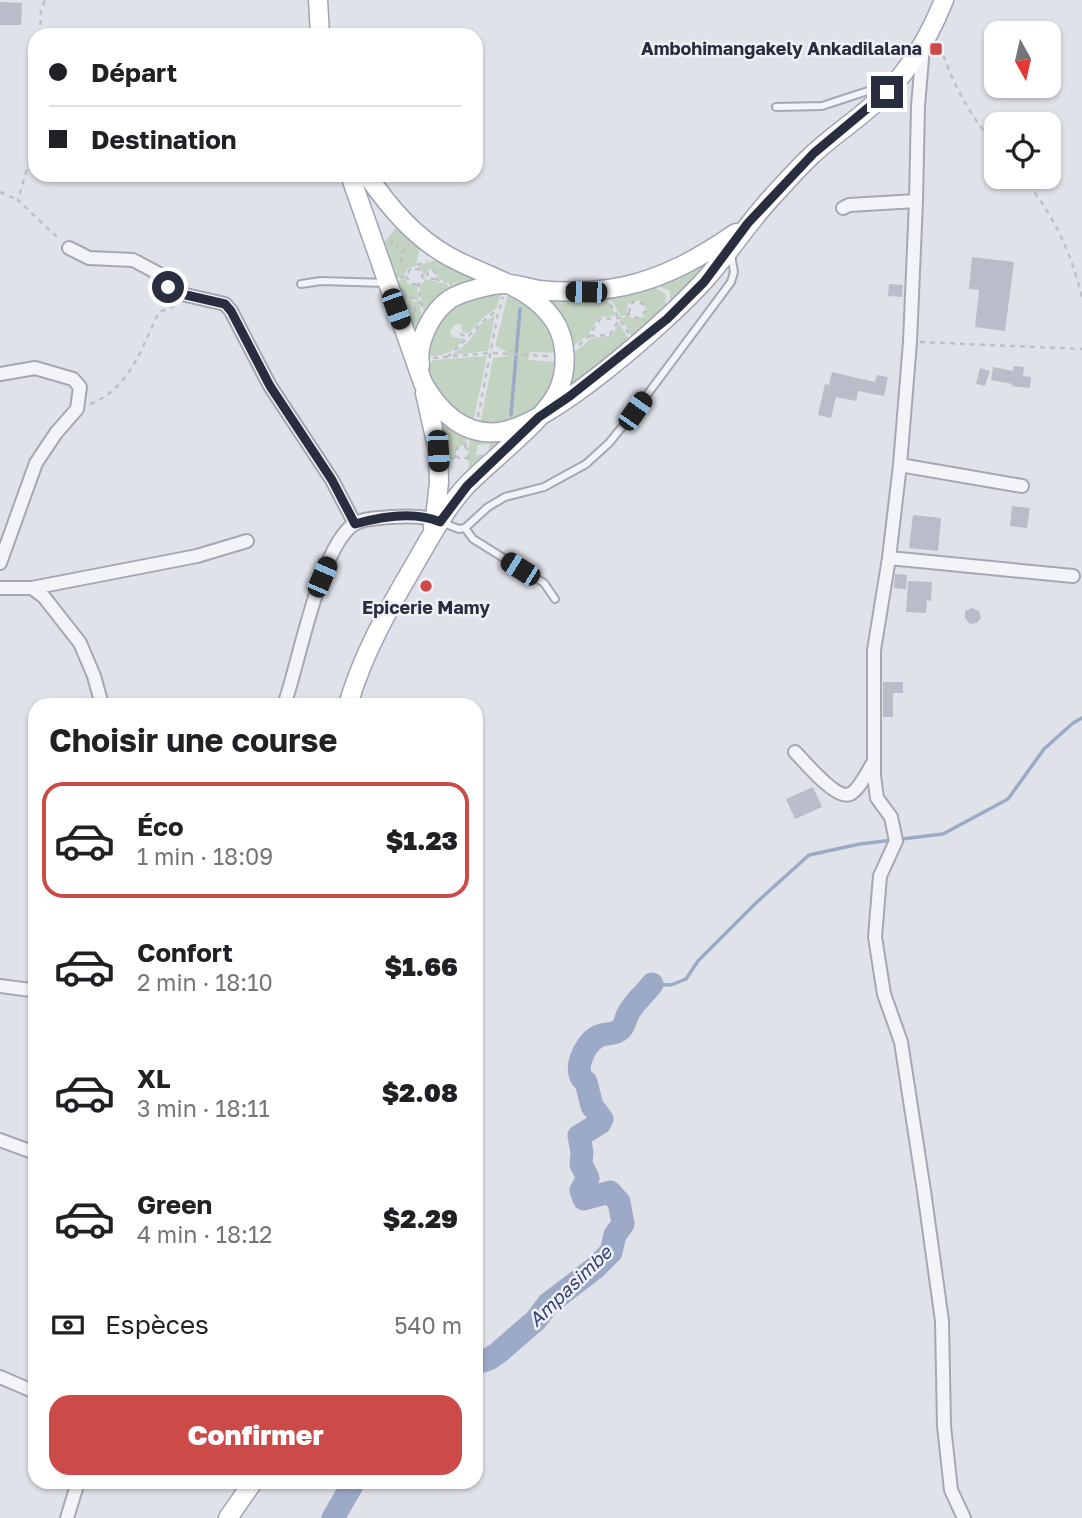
<!DOCTYPE html>
<html lang="fr">
<meta charset="utf-8">
<style>
body{margin:0;font-family:"Golos Text",sans-serif;background:#f6f6f6;color:#202124;height:100vh;display:flex;flex-direction:column;font-size:26px;white-space:nowrap}
*{box-sizing:border-box;margin:0}
p{font-size:23px;color:#757577}
.icon{flex:none;width:38px;height:38px;fill:none;stroke:currentColor;stroke-width:2;stroke-linecap:round;stroke-linejoin:round}
.map{position:relative;flex:1;overflow:hidden}
.side{position:absolute;left:28px;top:698px;width:455px;height:791px;display:flex;flex-direction:column;background:#fff;border-radius:21px;box-shadow:0 2px 5px #0004}
.side>*{flex:none}
.hud{position:absolute;left:28px;top:28px;width:455px;height:154px;border-radius:21px;box-shadow:0 2px 5px #0004;display:grid;align-content:center;height:154px;padding:0 21px;background:#fff}
.needle{width:46px;rotate:172deg}
.buttons{position:absolute;left:984px;top:21px;display:grid;gap:14px}
.buttons a{display:grid;place-items:center;width:77px;height:77px;border-radius:14px;background:#fff;box-shadow:0 2px 5px #0004;font-size:35px}
.end{position:absolute;width:32px;height:32px;margin:-16px;border:9px solid #292d40;background:#fff;box-shadow:0 0 0 4px #fff}
.from{border-radius:50%}
.car{position:absolute;width:21px;height:42px;margin:-21px -10px;border-radius:9px;box-shadow:0 0 5px 2px #0007;background:linear-gradient(#222 24%,#8ab4d8 0 40%,#222 0 76%,#8ab4d8 0 86%,#222 0)}
.hud b{display:flex;align-items:center;gap:24px;height:66px;font-size:26px}
.hud b+b{border-top:2px solid #e0e0e0}
.hud i{width:18px;height:18px;background:#202124}
ul{padding:0;list-style:none}
li{display:flex;align-items:center;gap:21px;height:116px;margin:0 14px 10px;padding:0 7px;border:4px solid transparent;border-radius:21px}
li div{flex:1}
li b{display:block;font-size:26px}
li em{font-style:normal;font-weight:800}
li.current{border-color:#cc4a47}
li>.icon{width:63px;height:63px;stroke-width:1.5}
h2{padding:0 21px;font-size:32px;line-height:84px}
.pay{display:flex;align-items:center;gap:18px;height:77px;padding:0 21px;font-size:26px}
.pay p{margin-inline-start:auto}
.button{display:flex;gap:14px;margin-top:auto;padding:14px 21px}
.button a{flex:1;height:80px;border-radius:21px;background:#cc4a47;color:#fff;font-size:28px;font-weight:800;line-height:80px;text-align:center}
.map>svg:first-child{display:block}
</style>
<div class="map">
<svg width="1082" height="1518" viewBox="0 0 1082 1518">
<rect width="100%" height="100%" fill="#e0e2e9"/>
<path fill="#c3d3c1" d="M397,226L420,246L416,266L407,269L405,275L391,280L380,248Z
M710,258L712,260L670,304V291L655,285Z
M439,259L451,265L453,278L452,266L482,281L452,291L455,283L459,281L453,283L451,289L449,283L436,278L437,275L434,270H428L425,274L426,279L448,285L451,292L425,320L419,286L424,282L425,275L417,266Z
M405,278L408,284L417,286L419,302L410,297L413,301L420,303L417,306L420,305L422,322L415,347L401,308L407,309L414,315L408,307H402L407,303L409,295L406,302L400,306L392,283Z
M652,286L666,294L665,310L633,338L621,319L628,315L634,319L643,317L646,313L645,305L640,301H633L628,304L627,314L621,317L609,296Z
M491,293H502L496,309L485,316L469,333L462,332L461,324L454,325L450,332L452,337L464,339C454,352 444,357 428,356C426,335 439,313 457,303C467,298 481,296 491,293Z
M508,294L517,296L545,318L559,353L530,352L528,360L558,362C546,408 528,423 480,424L493,358L507,356V352L495,346Z
M541,296H605L616,316L599,317L588,335L571,348Z
M495,315L488,351L452,355L468,342L481,324Z
M619,323L630,341L566,389L572,354L592,338L612,336Z
M487,356L473,422L456,416L428,378L427,365L434,360Z
M434,412L469,434L464,445L456,448V456L444,464Z
M471,434L510,436L491,453L488,452L490,444L478,445L476,455L490,454L469,476C469,461 467,448 471,434Z"/>
<g fill="none" stroke-linecap="round" stroke-linejoin="round">
<path stroke="#9caac8" stroke-width="3.5" d="M511,415L520,309
M652,984L671,985L686,979L698,961L757,902L809,855L860,844L943,834L1008,799L1044,749L1073,723L1082,718"/>
<path stroke="#9caac8" stroke-width="23" d="M476,1363L489,1359L498,1353L536,1320L548,1304L595,1268L611,1252L615,1235L623,1224L619,1202L610,1192L584,1199L581,1190L588,1178L581,1164L582,1152L579,1136L600,1123L602,1119L592,1106L586,1082C571,1073 584,1044 597,1037C605,1032 614,1036 621,1029C626,1024 625,1019 628,1014C632,1004 645,994 652,984
M333,1518L354,1482"/>
</g>
<path fill="#babdc9" d="M0,2L22,3L21,25H0Z
M972,257L1014,262L1005,331L975,327L979,290L969,289Z
M889,284L903,285L902,297L888,296Z
M1014,366L1024,367L1023,376L1031,377L1030,388L1011,386L1012,384L991,380L993,367L1013,371Z
M980,368L990,371L985,386L976,384Z
M832,372L875,382L877,375L888,377L884,396L858,391L856,401L836,397L831,418L818,415L825,384L829,385Z
M1012,506L1030,508L1027,528L1010,526Z
M913,515L941,518L938,551L909,548Z
M895,574L907,575L906,589L894,588Z
M908,581L932,582L931,601L927,600L926,613L906,612Z
M972,608L979,611L981,618L977,623L970,624L965,618V611Z
M883,682H903V693H893V717H883Z
M813,787L822,807L795,819L786,799Z"/>
<g fill="none" stroke-linecap="round" stroke-linejoin="round">
<g stroke="#a5a8b3" stroke-width="10">
<path id="service" d="M776,107L822,106L886,85
M301,284L321,281L386,283
M443,523L459,529L465,528L488,507L505,497L544,487L586,464L609,443L635,411L731,282L734,272L731,255
M465,528L473,539L544,583L555,599"/>
</g>
<g stroke="#a5a8b3" stroke-width="16">
<path id="minor" d="M916,201L910,342L900,465L889,558L874,650V776L877,798L891,817L896,841L880,876L875,937L884,994L901,1042L924,1191L942,1321L944,1426L951,1490L964,1518
M843,208L849,205L916,201L918,106L923,47
M69,248L89,258L133,260L165,277L168,287L173,292L225,304L231,311L270,386L332,480L355,524
M0,374L35,368L73,379L80,387L77,409L56,433L36,463L0,563
M900,465L1022,486
M889,558L1073,576
M0,588H32L44,597L80,643L94,676L102,705
M32,588L197,556L247,541
M284,705C299,664 319,548 354,524C364,518 380,518 391,517C406,516 426,516 440,521
M795,752C805,762 837,801 850,794C859,790 867,772 873,763
M0,986L31,990
M0,1140L35,1153
M0,1377L35,1392
M67,1518L78,1482"/>
</g>
<g stroke="#a0a4b4" stroke-width="21">
<path id="primary" d="M318,0L320,35
M350,175L423,383C439,411 463,436 499,432C551,425 664,324 702,283C727,256 747,224 772,197C785,183 798,168 812,155C831,137 854,122 874,104C907,76 928,40 944,0
M420,365C416,343 431,312 450,299C461,292 494,283 507,284C517,284 528,288 539,290C568,293 596,292 625,286C666,277 701,257 736,233
M425,393L438,451L439,482L435,519L433,527
M348,705C363,653 389,608 416,562C431,536 446,508 466,486C491,460 544,421 558,391C568,369 567,339 553,319C529,285 484,276 450,257C415,238 389,207 367,175
M228,1518L253,1482"/>
</g>
<path stroke="#bec0c7" stroke-width="2.5" stroke-dasharray="5 5" stroke-linecap="butt" d="M40,35L41,11L45,0
M940,46C954,86 968,113 996,146
M35,141L18,200L60,240
M1022,177C1053,213 1071,251 1082,298
M0,192L18,200
M392,245V240L398,247L405,248
M401,262L400,254L410,245
M417,265L427,261
M406,276L410,283L418,285
M400,278L406,276L411,268L421,270L423,279L418,285L422,307
M435,279L427,278L428,271L433,270L436,274L435,279L446,283
M410,296L421,303L415,306V311
M610,304L629,334
M460,334L469,337
M590,336L610,335L620,318
M920,342L1082,349
M579,345L589,336L600,319L620,318L629,314L634,318L640,317L645,312L643,304L636,301L630,304L629,314
M447,357C466,342 477,323 498,310
M433,358L491,353L549,356
M90,404C129,390 142,347 159,312L175,306
M478,417L497,318L503,297
M465,446L469,452L468,462
M456,456L462,460L468,457
M452,459L456,456L457,448L465,446L467,441"/>
<use href="#service" stroke="#f3f4f7" stroke-width="6"/>
<use href="#minor" stroke="#f3f4f7" stroke-width="12"/>
<use href="#primary" stroke="#fff" stroke-width="18"/>
</g>
<g fill="none" stroke-linecap="round" stroke-linejoin="round">
<path stroke="#292d40" stroke-width="9" d="M168,287L173,292L225,304L231,311L270,386L332,480L355,524C380,517 415,511 440,522L467,486L539,417L570,396L667,319L704,282L748,223L814,153L887,92"/>
</g>
<g fill="#cc4a47" stroke="#f0f1f6" stroke-width="2.5">
<rect x="929" y="42" width="14" height="14" rx="3.5"/>
<circle cx="426" cy="586" r="7"/>
</g>
<g text-anchor="middle" stroke-width="5" stroke-linejoin="round" paint-order="stroke">
<g font-size="18" font-weight="bold" fill="#292d40" stroke="#f0f1f6" text-anchor="end">
<text x="922" y="55">Ambohimangakely Ankadilalana</text>
<text x="426" y="614" text-anchor="middle">Epicerie Mamy</text>
</g>
<g font-size="19" font-style="italic" fill="#344573" stroke="#f0f1f6">
<text transform="translate(570 1286) rotate(-44)" y="7">Ampasimbe</text>
</g>
</g>
</svg>
<div class="buttons">
<a><svg class="needle" viewBox="-14 -14 28 28"><path d="M0-13l5 13h-10z" fill="#e53935"/><path d="M0 13l5-13h-10z" fill="#757577"/></svg></a>
<a><svg class="icon" aria-label="locate" viewBox="0 0 24 24"><circle cx="12" cy="12" r="6"/><path d="M12 2v4M12 18v4M2 12h4M18 12h4"/></svg></a>
</div>
<i class="end from" style="left:168px;top:287px"></i>
<i class="end" style="left:887px;top:92px"></i>
<i class="car" style="left:586px;top:292px;rotate:271deg"></i>
<i class="car" style="left:396px;top:309px;rotate:160deg"></i>
<i class="car" style="left:635px;top:411px;rotate:35deg"></i>
<i class="car" style="left:438px;top:451px;rotate:177deg"></i>
<i class="car" style="left:520px;top:569px;rotate:302deg"></i>
<i class="car" style="left:322px;top:577px;rotate:23deg"></i>
<div class="hud">
<b><i class="from"></i>Départ</b>
<b><i></i>Destination</b>
</div>
<section class="side">
<h2>Choisir une course</h2>
<ul>
<li class="current"><svg class="icon" aria-label="car" viewBox="0 0 24 24"><path d="M5 17H2v-5l4-1 3-4h7l3 4 3 1v5h-3M9 17h6M6 11h13"/><circle cx="7" cy="17" r="2"/><circle cx="17" cy="17" r="2"/></svg><div><b>Éco</b><p>1 min · 18:09</p></div><em>$1.23</em></li>
<li><svg class="icon" aria-label="car" viewBox="0 0 24 24"><path d="M5 17H2v-5l4-1 3-4h7l3 4 3 1v5h-3M9 17h6M6 11h13"/><circle cx="7" cy="17" r="2"/><circle cx="17" cy="17" r="2"/></svg><div><b>Confort</b><p>2 min · 18:10</p></div><em>$1.66</em></li>
<li><svg class="icon" aria-label="car" viewBox="0 0 24 24"><path d="M5 17H2v-5l4-1 3-4h7l3 4 3 1v5h-3M9 17h6M6 11h13"/><circle cx="7" cy="17" r="2"/><circle cx="17" cy="17" r="2"/></svg><div><b>XL</b><p>3 min · 18:11</p></div><em>$2.08</em></li>
<li><svg class="icon" aria-label="car" viewBox="0 0 24 24"><path d="M5 17H2v-5l4-1 3-4h7l3 4 3 1v5h-3M9 17h6M6 11h13"/><circle cx="7" cy="17" r="2"/><circle cx="17" cy="17" r="2"/></svg><div><b>Green</b><p>4 min · 18:12</p></div><em>$2.29</em></li>
</ul>
<div class="pay"><svg class="icon" aria-label="cash" viewBox="0 0 24 24"><path d="M3 7h18v10H3z"/><circle cx="12" cy="12" r="2"/></svg>Espèces<p>540 m</p></div>
<div class="button"><a>Confirmer</a></div>
</section>
</div>
